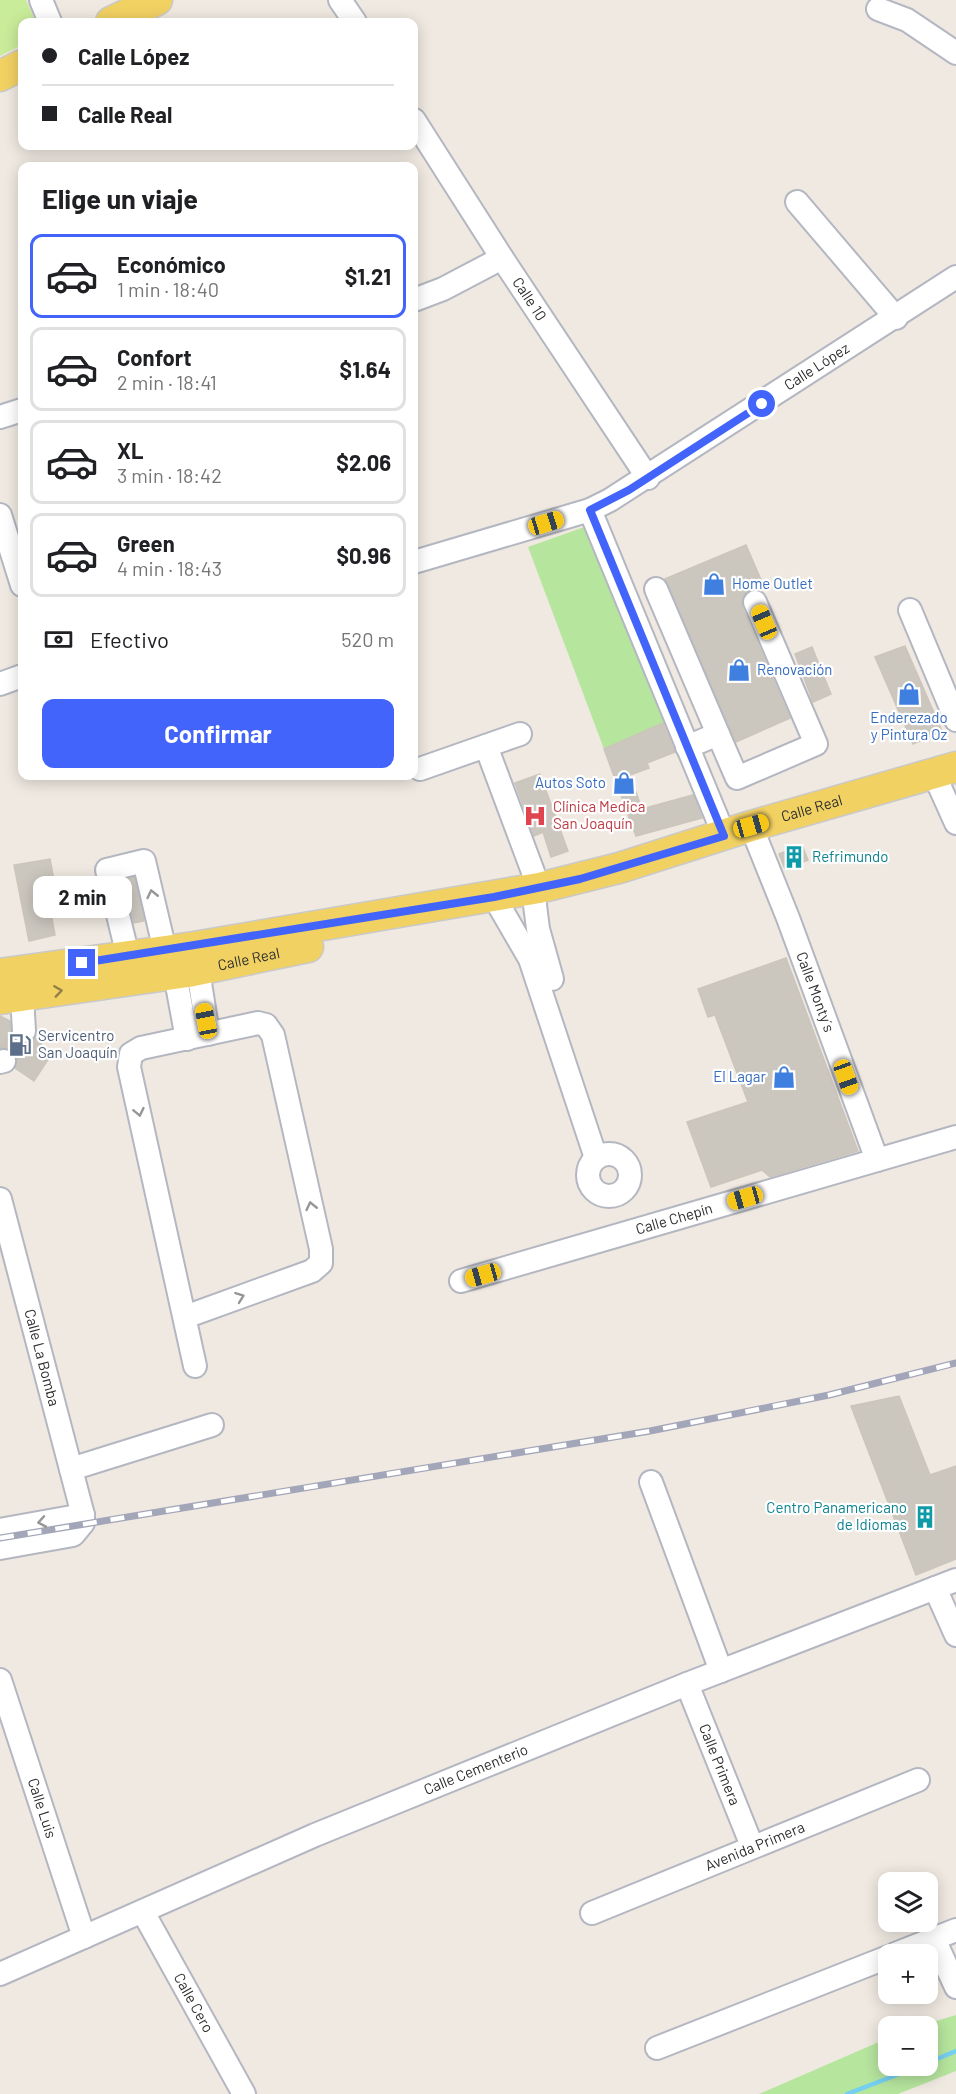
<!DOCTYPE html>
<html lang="es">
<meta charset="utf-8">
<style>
body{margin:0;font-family:Barlow,sans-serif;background:#f6f6f6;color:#202124;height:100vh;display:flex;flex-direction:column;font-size:22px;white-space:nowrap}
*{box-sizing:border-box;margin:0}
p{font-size:20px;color:#757577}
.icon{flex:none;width:33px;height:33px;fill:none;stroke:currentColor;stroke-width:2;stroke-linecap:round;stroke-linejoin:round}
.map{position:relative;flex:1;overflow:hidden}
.panel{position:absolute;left:18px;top:162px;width:400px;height:618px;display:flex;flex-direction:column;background:#fff;border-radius:12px;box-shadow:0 3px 15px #0003}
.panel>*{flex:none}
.hud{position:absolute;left:18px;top:18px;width:400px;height:132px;border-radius:12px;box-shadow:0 3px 15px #0003;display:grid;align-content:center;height:132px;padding:0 24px;background:#fff}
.buttons{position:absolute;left:878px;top:1872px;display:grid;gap:12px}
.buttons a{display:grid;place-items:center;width:60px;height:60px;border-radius:12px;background:#fff;box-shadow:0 3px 15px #0003;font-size:30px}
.end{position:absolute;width:27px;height:27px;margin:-14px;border:8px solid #4264fb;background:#fff;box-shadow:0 0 0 3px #fff}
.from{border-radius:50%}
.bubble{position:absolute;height:42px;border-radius:12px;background:#fff;box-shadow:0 3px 15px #0003;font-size:20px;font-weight:700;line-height:42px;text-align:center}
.car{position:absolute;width:18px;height:36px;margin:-18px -9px;border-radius:8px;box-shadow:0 0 4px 2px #0007;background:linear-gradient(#f5c518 24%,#345 0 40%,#f5c518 0 76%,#345 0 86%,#f5c518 0)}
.hud b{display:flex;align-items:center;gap:21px;height:57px;font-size:22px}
.hud b+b{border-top:2px solid #e0e0e0}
.hud i{width:15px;height:15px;background:#202124}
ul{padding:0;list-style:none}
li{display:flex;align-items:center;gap:18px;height:84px;margin:0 12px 9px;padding:0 12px;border:3px solid #e0e0e0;border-radius:12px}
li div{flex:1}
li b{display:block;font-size:22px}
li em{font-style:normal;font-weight:700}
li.current{border-color:#4264fb}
li>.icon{width:54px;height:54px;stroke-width:1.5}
h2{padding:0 24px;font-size:27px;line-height:72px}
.pay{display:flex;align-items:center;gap:15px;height:66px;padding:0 24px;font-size:22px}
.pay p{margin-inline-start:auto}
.primary-button{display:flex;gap:12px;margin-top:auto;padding:12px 24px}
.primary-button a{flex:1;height:69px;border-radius:12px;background:#4264fb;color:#fff;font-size:24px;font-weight:700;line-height:69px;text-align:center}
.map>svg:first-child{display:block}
</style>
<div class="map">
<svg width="956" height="2094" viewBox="0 0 956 2094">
<rect width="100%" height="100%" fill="#efe9e1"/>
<path fill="#b6e59e" d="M590,525L666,722L604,749L528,547Z
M956,2015V2071L898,2094H759L888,2038V2066H927V2026H919Z"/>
<path fill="#c9ec9a" d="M0,0H26L36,22H22V45L0,56Z"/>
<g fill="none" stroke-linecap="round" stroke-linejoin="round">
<path stroke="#75cff0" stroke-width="4.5" d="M927,2063L956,2051
M847,2094L920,2066"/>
</g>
<path fill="#cbc7bf" stroke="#cbc5ba" stroke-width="1.5" d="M746,545L765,589H750L745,594L742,607L790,718L736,742L665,579Z
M905,646L942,731L913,744L875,657Z
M812,647L831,694L813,702L795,654Z
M663,723L675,752L647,763L649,768L630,775L642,809L693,795L702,818L636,836L604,749Z
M540,774L568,851L551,857L543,832L534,836L515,783Z
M802,845L808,860L785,869L779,854Z
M50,859L55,885L46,886L55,935L29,941L14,865Z
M134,877L144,921L134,923L123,880Z
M786,958L858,1151L770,1177L762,1170L711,1187L687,1122L748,1102L715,1015L708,1017L698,989Z
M0,1016L10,1021L12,1038L17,1043L25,1044L35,1038L42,1043L39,1047L51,1055L34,1081L15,1068L17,1058L13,1051L0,1048Z
M899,1396L930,1475L956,1466V1559L916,1575L851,1406Z"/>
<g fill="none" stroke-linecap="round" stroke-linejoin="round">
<path stroke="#c8c4bd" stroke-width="22" stroke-dasharray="22 11" stroke-linecap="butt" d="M4,1061L24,1031"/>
<g stroke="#b4b7c1" stroke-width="26">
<g id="minor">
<path d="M41,0L50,22"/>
<path d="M340,0L355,22"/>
<path d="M878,9L907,20L956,53"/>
<path id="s1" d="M414,120L502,258L648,478"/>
<path d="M797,202L896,318"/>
<path d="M414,300L443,289L502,258"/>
<path d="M0,417L22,410"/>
<path d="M590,510L724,835"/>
<path d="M0,515L22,585"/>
<path id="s2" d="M414,562L590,510L610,500L956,277"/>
<path d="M656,589L718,734"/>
<path d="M910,610L956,720"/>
<path d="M0,684L22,676"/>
<path d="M486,746L539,888"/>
<path d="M687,747L718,734L737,778L816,744L755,602"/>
<path d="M420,769L520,734"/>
<path d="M934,774L956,823"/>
<path id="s3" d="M751,826L788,918L877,1160"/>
<path d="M533,889L538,929L552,979"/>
<path d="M494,897L530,959L596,1158"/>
<path d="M128,956L107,870L144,861L165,951"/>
<path d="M198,970L208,1034"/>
<path d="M175,974L187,1039"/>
<path d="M22,996L24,1031"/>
<path d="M0,1062L4,1061"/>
<circle cx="609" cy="1175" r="21"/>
<path id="s4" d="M0,1199L83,1515V1523L73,1535L0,1548"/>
<path id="s5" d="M461,1281L956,1137"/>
<path d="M185,1317L312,1271L321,1263V1249L273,1035L266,1025L258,1023L141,1048L131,1054L129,1067L195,1366"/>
<path d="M71,1469L212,1425"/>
<path d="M651,1482L721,1671"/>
<path d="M0,1530L83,1515"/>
<path d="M935,1588L956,1635"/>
<path id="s6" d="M0,1680L84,1937"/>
<path id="s7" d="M687,1684L752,1846"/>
<path id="s8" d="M143,1912L244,2094"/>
<path id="s9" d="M592,1913L918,1780"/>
<path d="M934,1939L956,1987"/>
<path d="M895,1954L956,1930"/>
<path id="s10" d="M0,1974L315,1835L687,1684L956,1580"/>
<path d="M657,2048L888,1957"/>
</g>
</g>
<g stroke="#c9c9c9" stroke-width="33">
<g id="major">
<path d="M111,22L157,0"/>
<path d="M0,76L22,65"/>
<path id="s11" d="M0,974L194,947L539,888L619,868L751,826L956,767"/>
<path id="s12" d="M0,999L188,972L308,947"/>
</g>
</g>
<use href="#minor" stroke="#fff" stroke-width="22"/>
<use href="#major" stroke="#f2d163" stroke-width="30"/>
<g stroke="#a3a6b8" stroke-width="7">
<path id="rail" d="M0,1538L650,1431L829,1395L956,1363"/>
</g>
<use href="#rail" stroke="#fff" stroke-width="4.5" stroke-dasharray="14" stroke-linecap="butt"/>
</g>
<defs><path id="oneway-chevron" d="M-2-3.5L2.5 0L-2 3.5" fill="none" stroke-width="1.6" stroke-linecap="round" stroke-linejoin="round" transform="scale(1.5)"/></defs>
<g stroke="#969696">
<use href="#oneway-chevron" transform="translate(152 894) rotate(-103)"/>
<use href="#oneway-chevron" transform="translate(139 1112) rotate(78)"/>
<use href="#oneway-chevron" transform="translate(311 1206) rotate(-103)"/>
<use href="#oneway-chevron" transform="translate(240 1297) rotate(-20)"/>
<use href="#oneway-chevron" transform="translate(42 1522) rotate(170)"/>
</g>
<use stroke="#908048" href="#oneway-chevron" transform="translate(58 991) rotate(-8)"/>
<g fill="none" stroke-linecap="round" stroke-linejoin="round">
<path stroke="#4264fb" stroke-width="8" d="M82,963L494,897L580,879L724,836L590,510L629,490L762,404"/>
</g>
<defs>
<g id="shop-bare" transform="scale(1.8)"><path d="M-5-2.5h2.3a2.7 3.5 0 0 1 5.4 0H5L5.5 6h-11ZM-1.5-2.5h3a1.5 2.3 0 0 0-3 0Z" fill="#3f7fe0" stroke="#fff" stroke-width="2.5" paint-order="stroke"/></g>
<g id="hospital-bare" transform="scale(1.8)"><path d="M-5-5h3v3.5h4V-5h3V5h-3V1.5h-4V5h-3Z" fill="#e0444e" stroke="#fff" stroke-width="2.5" paint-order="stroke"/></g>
<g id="building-bare" transform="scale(1.8)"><path d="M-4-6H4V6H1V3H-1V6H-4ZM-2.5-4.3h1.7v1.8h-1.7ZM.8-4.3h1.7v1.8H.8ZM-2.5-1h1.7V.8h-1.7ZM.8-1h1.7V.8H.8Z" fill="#0f9aa8" stroke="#fff" stroke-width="2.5" paint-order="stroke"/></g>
<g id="fuel-bare" transform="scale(1.8)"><path d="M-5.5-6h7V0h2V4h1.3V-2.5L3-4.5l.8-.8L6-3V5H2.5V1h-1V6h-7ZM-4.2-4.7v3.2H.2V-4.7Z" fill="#5c6f8a" stroke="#fff" stroke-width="2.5" paint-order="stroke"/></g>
</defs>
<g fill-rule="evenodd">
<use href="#shop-bare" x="714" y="584"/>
<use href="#shop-bare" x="739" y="670"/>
<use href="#shop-bare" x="909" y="694"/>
<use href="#shop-bare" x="624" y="783"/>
<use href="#hospital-bare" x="535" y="816"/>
<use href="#building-bare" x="794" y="857"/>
<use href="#fuel-bare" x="20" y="1045"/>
<use href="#shop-bare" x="784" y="1077"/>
<use href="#building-bare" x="925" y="1517"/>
</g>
<g text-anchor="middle" stroke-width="4.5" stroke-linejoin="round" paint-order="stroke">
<g font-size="15" fill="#2e2e2e" stroke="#fff">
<text dy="5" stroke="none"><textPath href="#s1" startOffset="213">Calle 10</textPath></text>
<text dy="5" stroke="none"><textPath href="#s2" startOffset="452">Calle López</textPath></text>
<text dy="5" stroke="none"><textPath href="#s11" startOffset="830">Calle Real</textPath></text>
<text dy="5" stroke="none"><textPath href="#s12" startOffset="252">Calle Real</textPath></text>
<text dy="5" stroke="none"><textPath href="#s3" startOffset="178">Calle Monty´s</textPath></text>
<text dy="5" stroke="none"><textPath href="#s5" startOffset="222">Calle Chepín</textPath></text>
<text dy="5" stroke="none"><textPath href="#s4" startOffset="164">Calle La Bomba</textPath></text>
<text dy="5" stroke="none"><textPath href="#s7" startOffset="87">Calle Primera</textPath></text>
<text dy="5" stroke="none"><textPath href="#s10" startOffset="518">Calle Cementerio</textPath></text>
<text dy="5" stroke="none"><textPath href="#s6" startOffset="135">Calle Luis</textPath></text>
<text dy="5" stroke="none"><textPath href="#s9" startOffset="176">Avenida Primera</textPath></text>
<text dy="5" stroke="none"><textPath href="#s8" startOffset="104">Calle Cero</textPath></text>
</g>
<g font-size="15" fill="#366cbe" stroke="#fff" text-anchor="start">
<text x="732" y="589">Home Outlet</text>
<text x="757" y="675">Renovación</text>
<text x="909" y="723" text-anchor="middle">Enderezado<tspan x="909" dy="17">y Pintura Oz</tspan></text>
<text x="606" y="788" text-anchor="end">Autos Soto</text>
<text x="766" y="1082" text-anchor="end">El Lagar</text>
</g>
<g font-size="15" fill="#be3a42" stroke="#fff" text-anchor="start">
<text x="553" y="812">Clínica Medica<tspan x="553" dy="17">San Joaquín</tspan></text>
</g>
<g font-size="15" fill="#0d838f" stroke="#fff" text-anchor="start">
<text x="812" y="862">Refrimundo</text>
<text x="907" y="1513" text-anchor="end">Centro Panamericano<tspan x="907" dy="17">de Idiomas</tspan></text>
</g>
<g font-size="15" fill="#4e5e75" stroke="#fff" text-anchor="start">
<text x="38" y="1041">Servicentro<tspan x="38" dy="17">San Joaquín</tspan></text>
</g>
</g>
</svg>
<div class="buttons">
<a><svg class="icon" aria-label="layers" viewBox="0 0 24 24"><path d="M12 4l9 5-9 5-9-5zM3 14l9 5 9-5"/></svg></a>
<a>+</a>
<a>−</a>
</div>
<i class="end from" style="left:762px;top:404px"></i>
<i class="end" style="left:82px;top:963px"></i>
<div class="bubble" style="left:33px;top:876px;width:99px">2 min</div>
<i class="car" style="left:546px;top:523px;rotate:73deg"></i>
<i class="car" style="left:764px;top:622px;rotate:337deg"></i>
<i class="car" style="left:751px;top:826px;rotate:74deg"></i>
<i class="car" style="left:206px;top:1021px;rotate:349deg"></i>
<i class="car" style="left:846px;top:1077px;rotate:160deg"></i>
<i class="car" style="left:745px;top:1198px;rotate:254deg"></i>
<i class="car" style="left:483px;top:1275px;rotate:254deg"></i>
<div class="hud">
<b><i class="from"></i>Calle López</b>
<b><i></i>Calle Real</b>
</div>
<section class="panel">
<h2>Elige un viaje</h2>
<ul>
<li class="current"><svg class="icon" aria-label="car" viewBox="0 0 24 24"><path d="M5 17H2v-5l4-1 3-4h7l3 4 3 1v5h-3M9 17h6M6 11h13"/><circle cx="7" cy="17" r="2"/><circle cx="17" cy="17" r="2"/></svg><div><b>Económico</b><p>1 min · 18:40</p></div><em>$1.21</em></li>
<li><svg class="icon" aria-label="car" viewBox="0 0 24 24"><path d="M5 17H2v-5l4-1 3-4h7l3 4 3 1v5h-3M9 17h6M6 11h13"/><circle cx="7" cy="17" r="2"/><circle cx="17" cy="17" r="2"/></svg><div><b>Confort</b><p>2 min · 18:41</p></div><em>$1.64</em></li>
<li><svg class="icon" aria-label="car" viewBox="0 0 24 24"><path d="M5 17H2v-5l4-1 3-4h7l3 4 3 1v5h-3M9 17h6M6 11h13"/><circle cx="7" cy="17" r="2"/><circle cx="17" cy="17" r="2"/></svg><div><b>XL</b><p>3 min · 18:42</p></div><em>$2.06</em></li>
<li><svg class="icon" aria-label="car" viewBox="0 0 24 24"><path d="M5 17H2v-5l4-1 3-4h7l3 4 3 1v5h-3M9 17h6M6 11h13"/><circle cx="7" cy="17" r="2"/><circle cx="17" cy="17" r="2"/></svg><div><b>Green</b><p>4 min · 18:43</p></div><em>$0.96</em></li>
</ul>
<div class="pay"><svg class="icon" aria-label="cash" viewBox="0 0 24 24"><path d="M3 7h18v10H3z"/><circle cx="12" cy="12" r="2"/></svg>Efectivo<p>520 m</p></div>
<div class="primary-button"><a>Confirmar</a></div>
</section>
</div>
